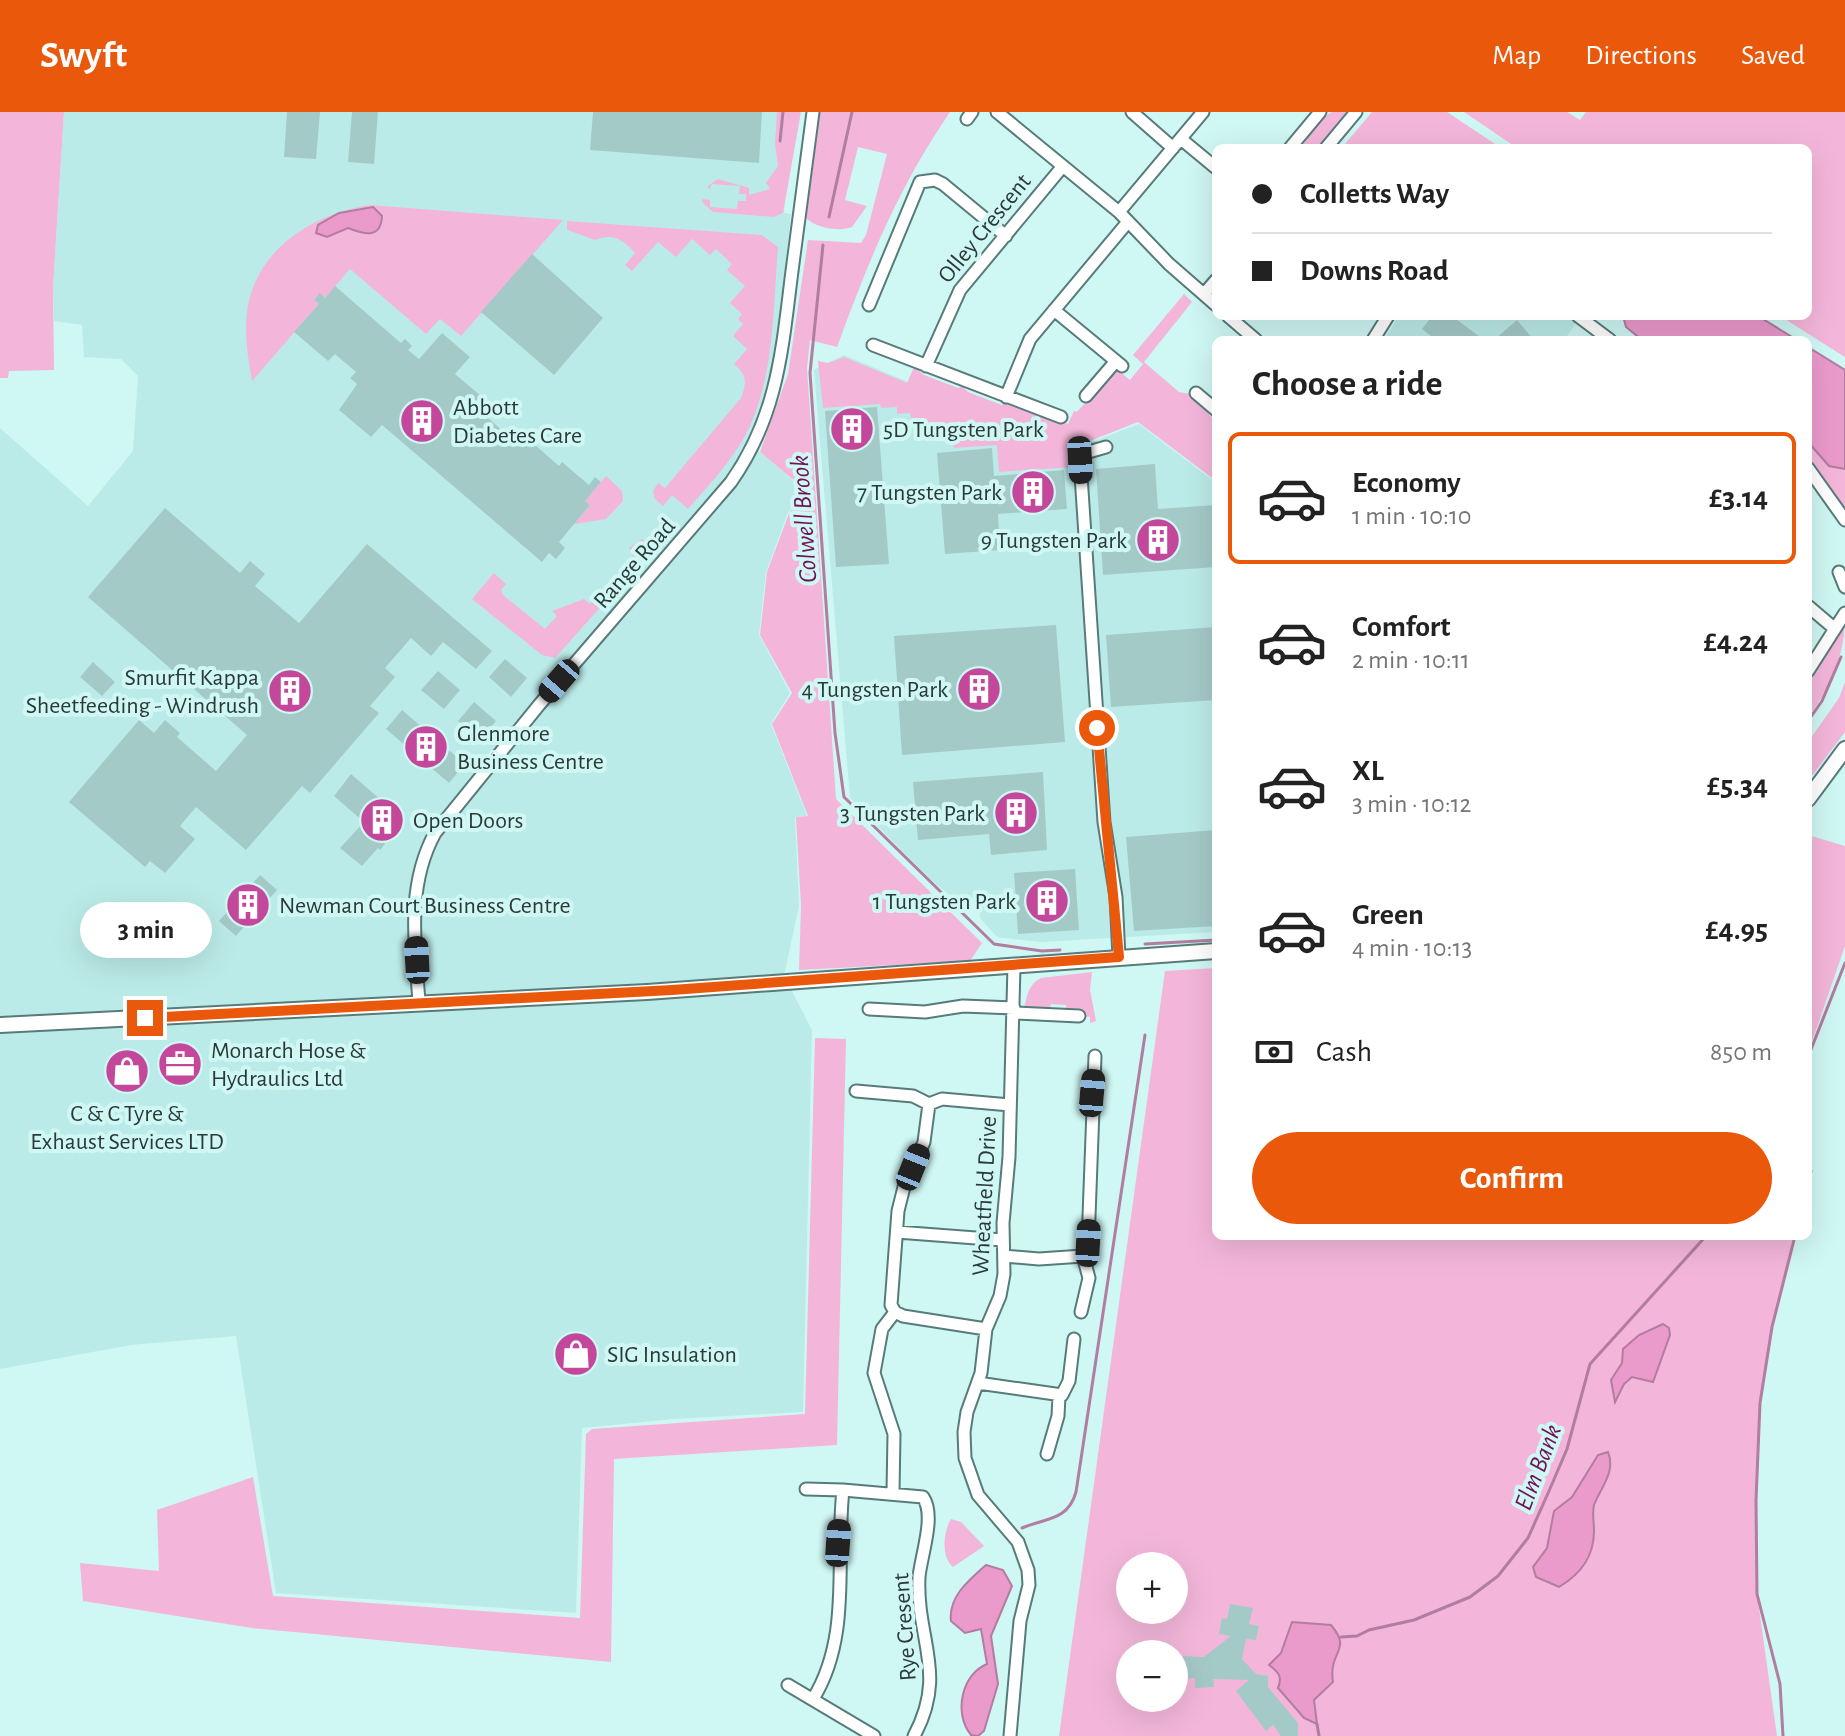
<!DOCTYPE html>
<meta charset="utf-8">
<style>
body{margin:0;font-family:"Alegreya Sans",sans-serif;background:#f2f2f2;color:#222;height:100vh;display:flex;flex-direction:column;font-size:30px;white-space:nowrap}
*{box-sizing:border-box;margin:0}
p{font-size:26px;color:#767676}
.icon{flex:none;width:44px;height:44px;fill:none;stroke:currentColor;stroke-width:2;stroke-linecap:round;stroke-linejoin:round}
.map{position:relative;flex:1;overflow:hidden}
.details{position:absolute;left:1212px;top:224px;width:600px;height:904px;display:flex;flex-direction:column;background:#fff;border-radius:12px;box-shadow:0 8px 32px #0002}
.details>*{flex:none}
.guide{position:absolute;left:1212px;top:32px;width:600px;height:176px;border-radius:12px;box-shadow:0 8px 32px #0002;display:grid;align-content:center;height:176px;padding:0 40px;background:#fff}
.controls{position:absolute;left:1116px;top:1440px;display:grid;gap:16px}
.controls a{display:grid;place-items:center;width:72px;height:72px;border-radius:50%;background:#fff;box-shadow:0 8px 32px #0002;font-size:40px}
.end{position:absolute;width:36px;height:36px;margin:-18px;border:10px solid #ea580c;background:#fff;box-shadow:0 0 0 4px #fff}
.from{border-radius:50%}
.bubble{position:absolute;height:56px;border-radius:28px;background:#fff;box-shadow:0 8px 32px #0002;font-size:26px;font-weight:700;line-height:56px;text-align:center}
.car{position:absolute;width:24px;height:48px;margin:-24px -12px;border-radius:10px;box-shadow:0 0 6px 2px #0007;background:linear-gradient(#222 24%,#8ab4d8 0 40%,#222 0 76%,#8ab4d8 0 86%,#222 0)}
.guide b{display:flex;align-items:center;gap:28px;height:76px;font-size:30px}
.guide b+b{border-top:2px solid #e0e0e0}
.guide i{width:20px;height:20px;background:#222}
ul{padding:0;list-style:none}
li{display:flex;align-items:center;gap:24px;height:132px;margin:0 16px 12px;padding:0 24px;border:4px solid transparent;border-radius:12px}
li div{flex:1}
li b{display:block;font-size:30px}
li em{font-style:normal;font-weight:700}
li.on{border-color:#ea580c}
li>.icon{width:72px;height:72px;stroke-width:1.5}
h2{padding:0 40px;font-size:36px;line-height:96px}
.pay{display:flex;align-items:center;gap:20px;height:88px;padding:0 40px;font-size:30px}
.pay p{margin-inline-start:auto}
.button{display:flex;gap:16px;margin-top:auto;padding:16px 40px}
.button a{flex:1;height:92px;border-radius:48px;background:#ea580c;color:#fff;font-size:32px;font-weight:700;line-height:92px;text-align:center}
header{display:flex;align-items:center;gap:48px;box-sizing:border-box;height:112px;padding:0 40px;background:#ea580c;color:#fff}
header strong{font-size:38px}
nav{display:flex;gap:44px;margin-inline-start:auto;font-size:28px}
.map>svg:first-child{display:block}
</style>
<header>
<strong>Swyft</strong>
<nav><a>Map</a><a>Directions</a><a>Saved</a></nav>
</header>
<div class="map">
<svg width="1845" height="1624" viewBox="0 0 1845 1624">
<rect width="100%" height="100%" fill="#cff7f4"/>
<path fill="#bbebe8" d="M64,0H790L784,101L791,102L774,251L768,281L749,331L802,376L787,403L766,460L759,523L790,581L771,612L807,704L795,705L799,794L784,864L812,918L803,1300L674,1307L582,1316L576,1501L276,1481L236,1224L131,1233L0,1257V316L88,394L133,339L138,264L121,247L84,245L82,213L54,209L53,175Z
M1399,204H1568L1577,210L1564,228H1384Z
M844,243L1070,338L1139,312L1216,371V820L1041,830L997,825L980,806L979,792L961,793L929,766L850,686L814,258Z"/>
<path fill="#f3b6da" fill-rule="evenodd" d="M0,0H64L53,175L54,258L9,259L8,266H0Z
M777,0H801L783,101L774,105L713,100L702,90L703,87L710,88V95L737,97L738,89H746V82H739L740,74L712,72L709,78L708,74L718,67L749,76V83L770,77L766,71L778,54L775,31Z
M819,0H950C898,76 869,148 837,235L810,228L807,256L836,687L982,831L970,849L799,858L801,794L796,705L808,704L772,612L792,581L760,523L767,460L788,404L803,376L760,340L788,262L808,128L861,131L866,123L887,42L858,35L845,88L867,94L852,115C839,120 816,116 806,106Z
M1332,0H1346L1320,36H1301L1321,7Z
M1372,0H1447L1501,36H1350L1345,32Z
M1464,0H1567L1580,8L1586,0H1845V245L1780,204H1808V36H1517Z
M370,93L563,108L461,224L440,207L426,222L350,157L325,186L320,182L314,188L319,192L252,269C248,246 244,223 247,200C255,137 313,102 370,93Z
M567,109L762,123L778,135C773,196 775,268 745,324C730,351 708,374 688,397L672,383L663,394L655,387L653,379L658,371L665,376L741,286C747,270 747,263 734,252L747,237L733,224L743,212L738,207L742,202L730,191L745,174L727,158L732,152L716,137L710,143L692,127L676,145L658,130L632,159L625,153L635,141C622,127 613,121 595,128L567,118Z
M1184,182L1192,190L1144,250L1179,280L1190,282L1209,297V303L1216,308V369L1138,310L1072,336L1074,355L999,360L997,333L954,336L953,327H946L944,316L920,318L919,307H911L910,301L897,302V295L881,296L880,292L823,296L818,249L828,251L844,245L907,271L914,255L924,263L958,276L962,274L968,280L1002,293L1007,290L1068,312L1074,299L1077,300L1115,256L1130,268L1143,252L1133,243Z
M1808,330L1829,354L1845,357V401L1808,348Z
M606,364L622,379L623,389L606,407L574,412L590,393L585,389Z
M642,427L655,434L555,546L542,543L472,487L494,461L506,472L501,478L503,483L545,517L557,504L552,499L584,487L590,492L634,442L629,436Z
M1845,506C1845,543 1830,576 1808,606V565Z
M1845,570V620L1808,669V630L1839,586Z
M1808,723L1845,734V834L1808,941Z
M1216,856V1124H1795L1772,1215L1760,1291L1756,1388L1757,1482L1777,1624H1059L1165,859ZM1130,1454H1174V1498H1130ZM1130,1542H1174V1586H1130Z
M1092,860L1090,878L1096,909L1090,911V905L1067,902L1066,893L1051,892L1049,901L1024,897C1027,884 1028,873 1041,866Z
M815,926L846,927L837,1333L614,1347L611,1550L252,1516L83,1489L80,1451L159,1459L157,1398L253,1365L273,1484L580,1506L586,1322L592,1317L805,1302Z
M951,1407L961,1410L984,1434L953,1455C941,1445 943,1420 951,1407Z"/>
<path fill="#eb9acc" stroke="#b17da0" stroke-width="2" d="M373,95L382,104C381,128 363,122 348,116L327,125L316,121L318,113L339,101Z
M1623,204H1758L1797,228H1642L1626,215Z
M1808,235L1845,258V357L1829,354L1808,330Z
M1663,1212L1669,1216L1670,1223L1653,1270L1632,1265L1624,1272L1615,1290L1611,1268L1622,1251L1623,1237L1639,1223Z
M1608,1340C1616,1360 1601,1375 1594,1393C1592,1401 1594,1410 1594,1419C1594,1445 1581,1462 1559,1475L1536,1465L1533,1455L1547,1436L1554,1399L1572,1385L1598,1343Z
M986,1453L1003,1458L1012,1474L991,1524L998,1572L984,1619L978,1624L971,1623C953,1601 962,1562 987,1552L981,1517L965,1521L951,1509C948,1485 969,1468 986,1453Z
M1292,1510L1331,1513C1353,1539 1328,1538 1333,1570L1314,1588L1317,1612L1304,1606L1278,1576C1283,1564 1278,1560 1269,1553L1281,1541Z"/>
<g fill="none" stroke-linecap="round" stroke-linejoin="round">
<path stroke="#b17da0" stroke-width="3" d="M780,29L783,0
M829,105L852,0
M823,133L810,261L835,621L844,685L994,832L1042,839L1060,838
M1808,609L1822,589L1841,545
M1145,832L1216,828
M1808,945L1845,851
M1808,1050L1811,1059L1808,1070
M1022,1416C1045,1406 1068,1409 1076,1380L1145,923
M1341,1525L1357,1524L1369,1518L1414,1508L1470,1485L1498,1464L1528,1426L1549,1379L1567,1337L1590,1252L1706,1124
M1317,1612L1319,1624
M1783,1624L1780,1572L1757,1482L1756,1388L1760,1291L1772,1215L1795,1124"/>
</g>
<path fill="#a4cac8" d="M287,0H320L316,47L284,45Z
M352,0H378L374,52L348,50Z
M593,0H762L759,51L590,38Z
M532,142L603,206L554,263L481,200Z
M335,174L401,231L405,227L412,234L408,238L419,247L442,221L470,245L455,262L495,296L487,305L519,333L526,325L559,354L562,350L589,373L595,365L601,370L585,389L590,393L559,430L565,436L556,447L549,441L542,450L382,313L371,325L339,298L357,272L350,266L356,260L335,242L328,249L294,220L319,192L314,188L320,181L325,186Z
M1432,204H1452L1484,228H1436L1422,217Z
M1517,208L1534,228H1494Z
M877,295L889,452L836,455L825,299Z
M992,336L994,364L1064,358L1067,397L998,402L1000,438L945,442L937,341Z
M1155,352L1158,397L1216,393V455L1103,463L1096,357Z
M165,396L240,461L250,449L265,462L255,474L299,511L367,432L492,539L476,557L443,530L431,544L411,526L385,556L395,565L370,594L379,601L310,681L302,674L246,738L196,695L180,714L195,727L165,761L150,749L145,755L69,690L139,608L154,621L165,608L180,621L177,625L216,659L247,623L88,485Z
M1056,513L1065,630L902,643L894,524Z
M1216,515V588L1111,595L1106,523Z
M505,547L527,566L511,585L489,565Z
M93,550L115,570L102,584L80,565Z
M438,559L460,578L444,597L421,578Z
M474,590L496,609L480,628L458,609Z
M402,598L465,652L449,671L386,617Z
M1043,660L1047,738L991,743L989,722L918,728L913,670Z
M351,662L403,707L383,730L385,732L380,738L378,736L362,754L340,736L364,710L334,684Z
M1216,718V814L1134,819L1126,725Z
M1075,757L1079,818L1018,822L1014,761Z
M260,763L277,778L236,824L219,809Z
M1230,1492L1253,1496L1249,1512L1259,1514L1256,1528L1246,1527L1242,1547L1256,1562L1268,1564V1575L1298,1611V1624H1281L1273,1613L1266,1619L1236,1579L1249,1568L1213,1567L1214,1575L1195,1576V1566L1174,1567V1544L1204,1545L1231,1524L1219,1522L1222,1506L1227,1507Z"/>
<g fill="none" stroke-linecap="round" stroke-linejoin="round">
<g stroke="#577b79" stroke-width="15">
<path id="minor" d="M997,0L1119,100L1169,152L1216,193
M1132,0L1173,36
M967,7L972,0
M1181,27L1216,56
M1290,36L1320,0
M1326,36L1356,0
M1119,100L1203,0
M1204,182L1216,168
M869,193L920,70L935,68L943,72L1006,124
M1054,198L1122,254
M1228,204L1256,228
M1578,204L1610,228
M1373,228L1388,204
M873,233L1061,305
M926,254L960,178L1063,54
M1196,281L1216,298
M1086,284L1116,249
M1006,285L1030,227L1127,111
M1106,335L1085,341L1080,348L1104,710L1116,785L1119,845
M1808,356L1845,408
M1839,460L1845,475
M1808,494L1835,517
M1808,559L1845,501
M419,890C415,832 406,774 435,721L539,593L731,370C778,303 782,238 792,159C799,106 806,53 813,0
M869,897L925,900L963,894L1014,896
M1014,901L1079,904
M856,979L913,984L929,992
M929,992L924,1030L904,1075L898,1099L891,1193L895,1200L903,1204L986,1217
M929,992L942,987L1010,993
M897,1120L1002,1128
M1004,1144L1039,1147L1083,1144
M1081,1200L1089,1166L1083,1144L1088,1131L1095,944
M978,1271L1062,1283L1069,1269L1074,1227
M1047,1342L1058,1304L1059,1284
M806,1377L843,1378
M893,1380L894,1322L874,1261L882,1217L895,1200
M788,1573L874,1624
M813,1587C852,1524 835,1448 843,1378L923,1385C936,1404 921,1443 919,1465C916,1528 948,1561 914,1624
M1010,1624L1020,1509L1029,1473L1028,1458L1018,1430L978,1383L965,1346L964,1320L967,1300L981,1261L986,1217L1000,1184L1004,1162L1003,1111L1009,1045L1014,854"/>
</g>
<g stroke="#577b79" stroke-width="18">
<path id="tertiary" d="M1808,687L1845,637
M0,913L647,880L1216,839"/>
</g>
<use href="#minor" stroke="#fff" stroke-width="11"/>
<use href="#tertiary" stroke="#fff" stroke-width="14"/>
</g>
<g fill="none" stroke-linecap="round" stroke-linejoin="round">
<path stroke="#ea580c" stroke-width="10" d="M145,906L672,878L1119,845L1097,616"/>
</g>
<defs>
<g id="building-disc" transform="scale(2.3)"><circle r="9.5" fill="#c3489b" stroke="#cff7f4"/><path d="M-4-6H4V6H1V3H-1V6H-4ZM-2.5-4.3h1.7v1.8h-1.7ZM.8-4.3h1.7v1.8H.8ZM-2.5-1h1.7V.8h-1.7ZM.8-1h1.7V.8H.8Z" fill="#fff"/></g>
<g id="office-disc" transform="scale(2.3)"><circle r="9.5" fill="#c3489b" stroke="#cff7f4"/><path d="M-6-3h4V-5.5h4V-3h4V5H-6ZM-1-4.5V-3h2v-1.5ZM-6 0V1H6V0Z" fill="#fff"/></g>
<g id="shop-disc" transform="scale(2.3)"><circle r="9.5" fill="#c3489b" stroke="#cff7f4"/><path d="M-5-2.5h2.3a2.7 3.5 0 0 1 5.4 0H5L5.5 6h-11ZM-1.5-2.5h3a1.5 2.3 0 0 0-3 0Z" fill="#fff"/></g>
</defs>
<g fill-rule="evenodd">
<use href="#building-disc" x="422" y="309"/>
<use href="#building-disc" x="852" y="317"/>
<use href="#building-disc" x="1033" y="380"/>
<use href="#building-disc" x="1158" y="428"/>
<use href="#building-disc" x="979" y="577"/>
<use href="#building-disc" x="290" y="579"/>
<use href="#building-disc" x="426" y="635"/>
<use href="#building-disc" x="1016" y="701"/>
<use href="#building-disc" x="382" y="708"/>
<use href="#building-disc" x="1047" y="789"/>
<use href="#building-disc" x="248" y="793"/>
<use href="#office-disc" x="180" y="952"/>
<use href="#shop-disc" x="127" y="959"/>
<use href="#shop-disc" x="576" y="1242"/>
</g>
<g text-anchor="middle" stroke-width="8" stroke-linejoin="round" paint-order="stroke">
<g font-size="24" fill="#2b3a39" stroke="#cff7f4">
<text transform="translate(984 116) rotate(-51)" y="8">Olley Crescent</text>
<text transform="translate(634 451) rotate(-49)" y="8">Range Road</text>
<text transform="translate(984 1084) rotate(-87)" y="8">Wheatfield Drive</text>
<text transform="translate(904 1515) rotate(-94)" y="8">Rye Cresent</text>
</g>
<g font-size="24" fill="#2b3a39" stroke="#cff7f4" text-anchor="start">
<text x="453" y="303">Abbott<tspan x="453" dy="28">Diabetes Care</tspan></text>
<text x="883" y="325">5D Tungsten Park</text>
<text x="1002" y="388" text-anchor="end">7 Tungsten Park</text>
<text x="1127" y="436" text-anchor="end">9 Tungsten Park</text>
<text x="259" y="573" text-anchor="end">Smurfit Kappa<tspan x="259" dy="28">Sheetfeeding - Windrush</tspan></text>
<text x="948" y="585" text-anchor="end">4 Tungsten Park</text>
<text x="457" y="629">Glenmore<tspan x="457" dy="28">Business Centre</tspan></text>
<text x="985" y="709" text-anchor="end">3 Tungsten Park</text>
<text x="413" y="716">Open Doors</text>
<text x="1016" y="797" text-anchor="end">1 Tungsten Park</text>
<text x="279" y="801">Newman Court Business Centre</text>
<text x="211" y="946">Monarch Hose &amp;<tspan x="211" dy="28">Hydraulics Ltd</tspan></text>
<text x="127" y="1009" text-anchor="middle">C &amp; C Tyre &amp;<tspan x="127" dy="28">Exhaust Services LTD</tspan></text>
<text x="607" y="1250">SIG Insulation</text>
</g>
<g font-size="26" font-style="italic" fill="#711256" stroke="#cff7f4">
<text transform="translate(803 407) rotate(-94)" y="9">Colwell Brook</text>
<text transform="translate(1537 1355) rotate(-69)" y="9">Elm Bank</text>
</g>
</g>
</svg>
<div class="controls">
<a>+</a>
<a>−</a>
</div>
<i class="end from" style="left:1097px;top:616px"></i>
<i class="end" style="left:145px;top:906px"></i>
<div class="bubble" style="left:80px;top:790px;width:132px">3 min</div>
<i class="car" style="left:1080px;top:348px;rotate:177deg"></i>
<i class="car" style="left:559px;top:569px;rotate:221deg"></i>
<i class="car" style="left:417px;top:848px;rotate:357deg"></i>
<i class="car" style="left:1092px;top:981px;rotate:5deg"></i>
<i class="car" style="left:913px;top:1055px;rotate:22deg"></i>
<i class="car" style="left:1088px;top:1131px;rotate:3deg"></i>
<i class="car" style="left:838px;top:1431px;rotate:4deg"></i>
<div class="guide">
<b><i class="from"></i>Colletts Way</b>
<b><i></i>Downs Road</b>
</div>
<section class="details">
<h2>Choose a ride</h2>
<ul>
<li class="on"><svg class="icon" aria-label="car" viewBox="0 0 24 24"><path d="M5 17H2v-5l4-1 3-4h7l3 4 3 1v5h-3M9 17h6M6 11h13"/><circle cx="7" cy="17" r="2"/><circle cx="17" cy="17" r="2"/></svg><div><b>Economy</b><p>1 min · 10:10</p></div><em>£3.14</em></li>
<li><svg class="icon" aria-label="car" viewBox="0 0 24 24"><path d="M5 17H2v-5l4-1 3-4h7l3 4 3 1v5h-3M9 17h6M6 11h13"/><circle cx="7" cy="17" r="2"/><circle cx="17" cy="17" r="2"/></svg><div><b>Comfort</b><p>2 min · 10:11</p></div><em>£4.24</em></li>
<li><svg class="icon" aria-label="car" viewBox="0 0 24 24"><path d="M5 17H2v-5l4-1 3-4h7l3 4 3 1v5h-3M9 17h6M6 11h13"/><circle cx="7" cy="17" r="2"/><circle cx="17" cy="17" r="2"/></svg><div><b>XL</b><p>3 min · 10:12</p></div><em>£5.34</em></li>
<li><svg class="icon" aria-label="car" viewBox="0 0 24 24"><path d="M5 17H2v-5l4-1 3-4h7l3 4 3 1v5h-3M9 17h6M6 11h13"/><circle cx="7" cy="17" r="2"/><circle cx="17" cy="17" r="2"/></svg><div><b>Green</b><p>4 min · 10:13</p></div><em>£4.95</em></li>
</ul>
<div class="pay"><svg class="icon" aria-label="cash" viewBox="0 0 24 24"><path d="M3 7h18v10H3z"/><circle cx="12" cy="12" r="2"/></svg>Cash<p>850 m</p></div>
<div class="button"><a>Confirm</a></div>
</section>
</div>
